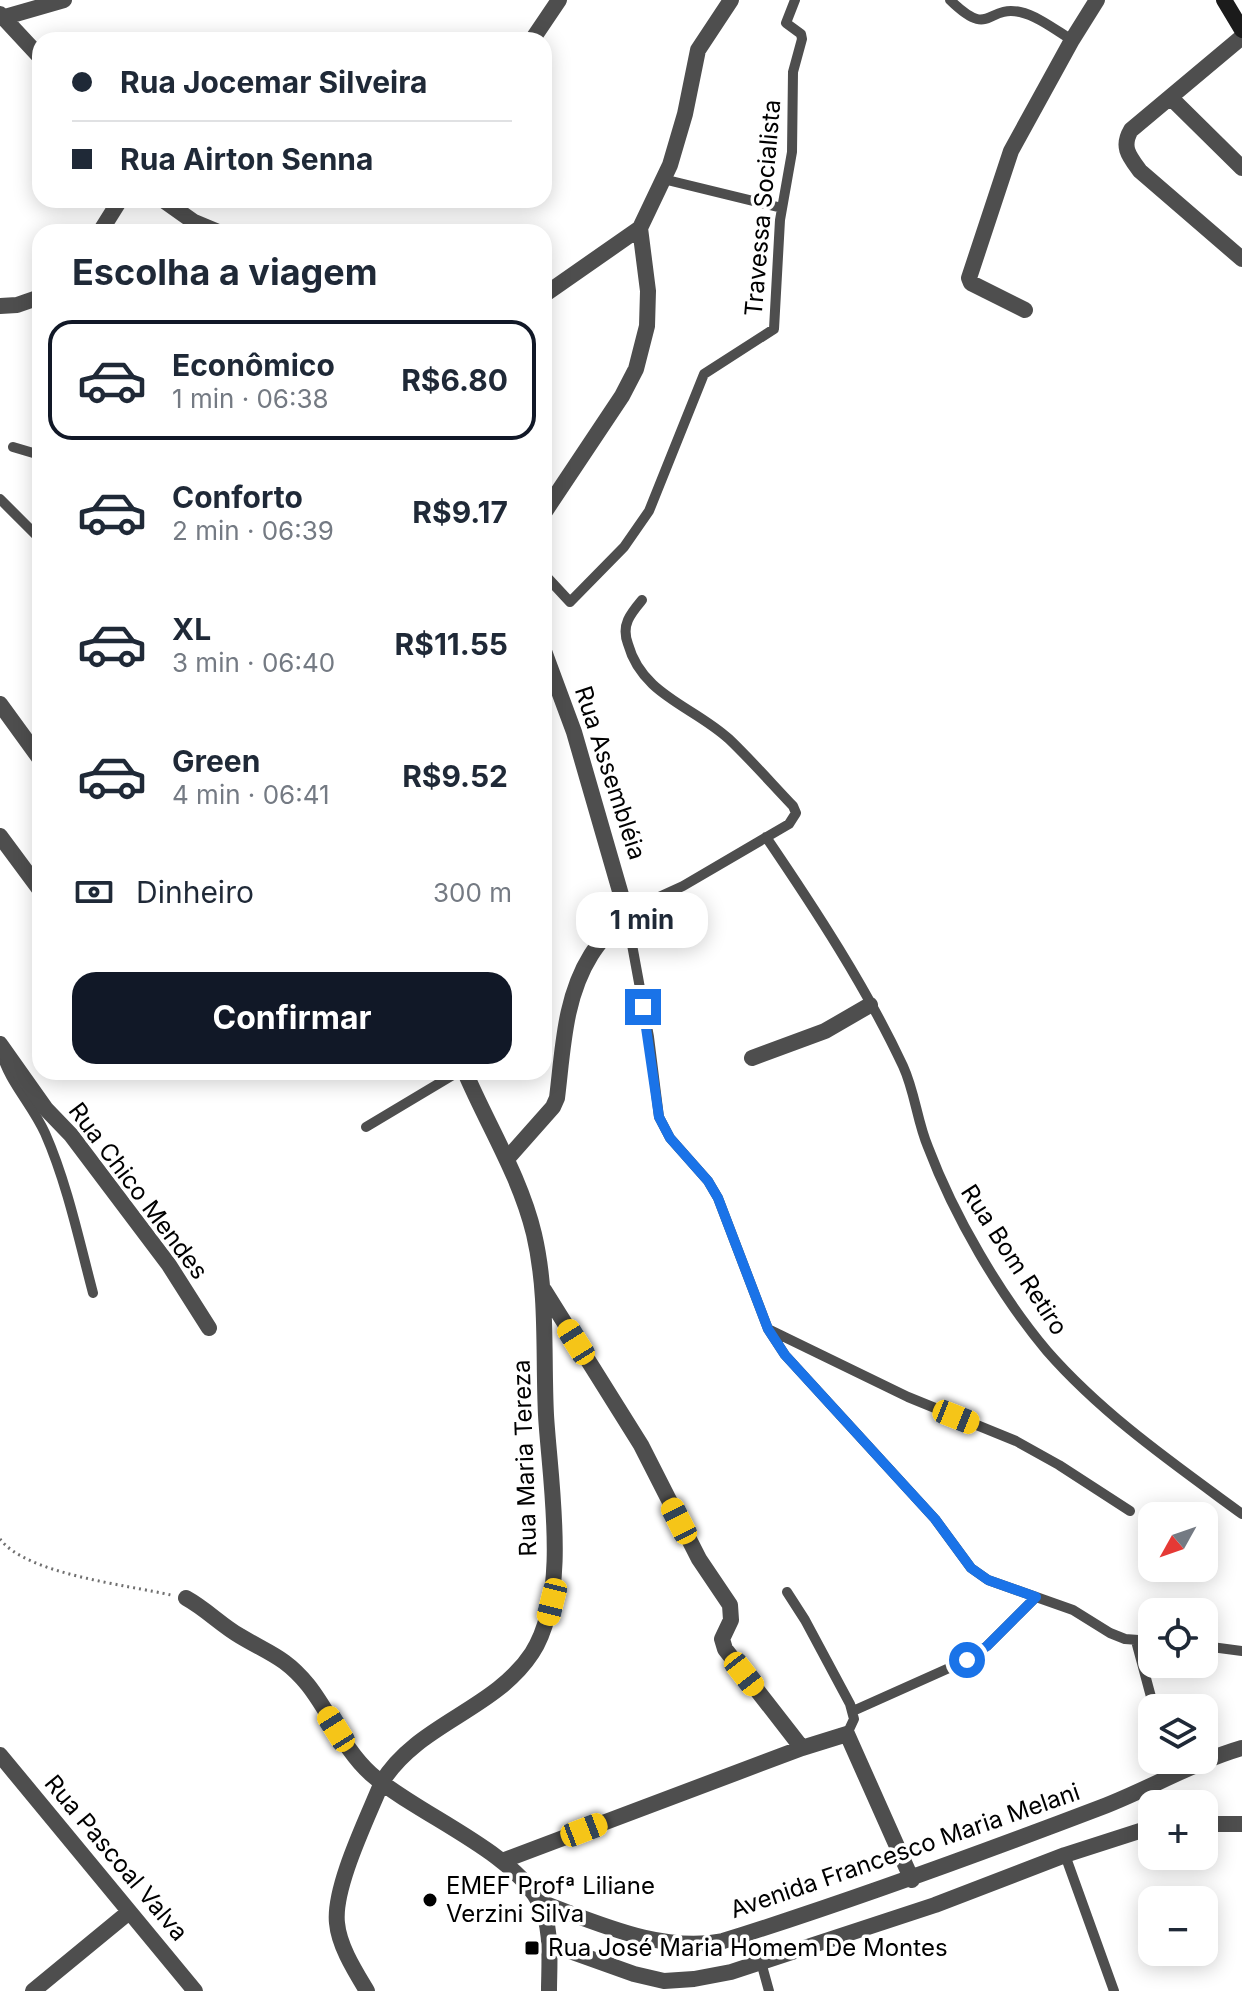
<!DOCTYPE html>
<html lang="pt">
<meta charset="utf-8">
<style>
body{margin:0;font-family:Inter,sans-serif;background:#f2f2f3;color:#1f2937;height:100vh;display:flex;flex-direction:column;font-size:30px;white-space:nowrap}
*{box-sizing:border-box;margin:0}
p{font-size:26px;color:#747a83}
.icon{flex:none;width:44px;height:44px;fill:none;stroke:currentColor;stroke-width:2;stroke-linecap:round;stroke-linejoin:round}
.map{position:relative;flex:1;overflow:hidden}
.sheet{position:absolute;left:32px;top:224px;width:520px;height:856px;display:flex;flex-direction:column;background:#fff;border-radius:24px;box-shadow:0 4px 20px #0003}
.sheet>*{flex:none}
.hud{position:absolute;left:32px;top:32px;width:520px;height:176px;border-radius:24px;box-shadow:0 4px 20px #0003;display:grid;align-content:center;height:176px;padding:0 40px;background:#fff}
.needle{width:52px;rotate:230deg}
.tools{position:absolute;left:1138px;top:1502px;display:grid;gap:16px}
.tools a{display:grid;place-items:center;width:80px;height:80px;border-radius:16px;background:#fff;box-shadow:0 4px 20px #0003;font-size:40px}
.end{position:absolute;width:36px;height:36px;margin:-18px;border:10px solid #1a73e8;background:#fff;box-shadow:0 0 0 4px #fff}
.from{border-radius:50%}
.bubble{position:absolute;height:56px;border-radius:24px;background:#fff;box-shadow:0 4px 20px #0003;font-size:26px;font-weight:700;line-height:56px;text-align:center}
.car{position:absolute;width:24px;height:48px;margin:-24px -12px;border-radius:10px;box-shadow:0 0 6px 2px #0007;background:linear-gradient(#f5c518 24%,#345 0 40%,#f5c518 0 76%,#345 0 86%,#f5c518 0)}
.hud b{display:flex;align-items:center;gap:28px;height:76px;font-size:30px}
.hud b+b{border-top:2px solid #e0e1e3}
.hud i{width:20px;height:20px;background:#1f2937}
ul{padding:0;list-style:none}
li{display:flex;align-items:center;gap:24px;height:120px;margin:0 16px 12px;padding:0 24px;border:4px solid transparent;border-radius:24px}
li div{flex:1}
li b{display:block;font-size:30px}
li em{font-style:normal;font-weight:700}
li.active{border-color:#111827}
li>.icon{width:72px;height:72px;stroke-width:1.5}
h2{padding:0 40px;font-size:36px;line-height:96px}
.pay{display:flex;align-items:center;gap:20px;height:88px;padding:0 40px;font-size:30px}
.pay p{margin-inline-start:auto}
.cta{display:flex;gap:16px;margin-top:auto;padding:16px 40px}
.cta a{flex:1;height:92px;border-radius:24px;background:#111827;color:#fff;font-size:32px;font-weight:700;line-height:92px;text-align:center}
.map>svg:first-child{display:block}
</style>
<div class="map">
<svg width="1242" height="1991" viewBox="0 0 1242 1991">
<rect width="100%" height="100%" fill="#fff"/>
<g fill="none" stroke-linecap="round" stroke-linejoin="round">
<path stroke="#707070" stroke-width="3" stroke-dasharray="2 4" stroke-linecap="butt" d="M0,1539C26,1574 127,1585 171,1595"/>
<path stroke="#4e4e4e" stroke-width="10" d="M950,0C991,40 985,5 1020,12C1038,16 1057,31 1072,40
M663,179L782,208
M13,447L40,455
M0,499L40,539
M544,574L570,602L624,547L649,511L704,374L774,329L780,220L792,152L793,72L802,39L801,34L786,23L795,0
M642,600C637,606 631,613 628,620C624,629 625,636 628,644C642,695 693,706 729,739C751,760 772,784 793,806L796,813L789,824L683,886L626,912L649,1037L659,1117L670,1138L708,1181L718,1198L768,1329L785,1355L935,1519L971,1568L988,1580L1073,1610L1110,1633L1125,1639L1152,1641
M766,837C815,909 866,987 903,1066C915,1092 917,1121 928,1147C954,1216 1000,1295 1047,1351C1103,1415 1174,1464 1242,1514
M1,1052C9,1082 32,1104 45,1133C67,1183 79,1240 93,1293
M366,1127L458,1072
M768,1329L908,1397L1016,1441L1059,1465L1130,1511
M787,1592L805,1620L850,1704L854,1719L847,1734
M1136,1641L1154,1708
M1204,1646L1242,1651
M853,1711L967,1660L987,1646L1036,1597
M1065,1855L1114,1991
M761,1962L769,1991"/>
<path stroke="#4e4e4e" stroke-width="16" d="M0,14L40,57
M5,17L64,0
M1242,37L1131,130C1121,147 1129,156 1140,171L1242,259
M532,40L559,0
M1170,97L1242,168
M163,200L194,222L218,232
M100,232L120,200
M544,295L640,228
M0,306L17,305L40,297
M1025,310L971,283L969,278L1011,151L1072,40L1097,0
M544,513L622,396L636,369L647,326L648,291L640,228L670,165L685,114L698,50L731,0
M0,704L40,759
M0,836L40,890
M0,1044L46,1109L71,1135L169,1265L209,1328
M752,1058L825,1031L870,1005
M507,1159L553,1107L557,1098C563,1050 564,998 591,955C601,939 614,925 626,912L574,732L544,651
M544,1290L641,1445L699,1559L730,1605L731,1620L722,1639L725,1649L802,1748
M186,1598C206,1609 221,1625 240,1636C270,1654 285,1657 308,1685C331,1714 343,1749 371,1774C417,1814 511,1850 539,1902C553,1926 549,1964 549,1991
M0,1755L195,1991
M1204,1824H1242
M502,1861L802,1748L847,1734L912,1880
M540,1902C598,1923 660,1953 723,1941C851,1901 976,1855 1102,1807C1149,1789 1194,1762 1242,1748
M550,1944L634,1974L664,1981L694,1979L731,1972L935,1905L1065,1855L1152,1827
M33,1991L129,1912
M367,1991C355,1971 339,1946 337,1923C333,1887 368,1817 382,1782C417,1724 495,1710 532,1653C570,1594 550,1483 546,1415C543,1354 548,1294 534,1234C520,1176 488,1126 465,1072"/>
<path stroke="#1b1b1b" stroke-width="16" d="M1224,0L1242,30"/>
</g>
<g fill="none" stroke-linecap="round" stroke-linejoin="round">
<path stroke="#1a73e8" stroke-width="10" d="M643,1007L659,1117L670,1138L708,1181L718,1198L768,1329L785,1355L935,1519L971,1568L988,1580L1036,1597L987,1646L967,1660"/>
</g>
<g fill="#000" stroke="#fff" stroke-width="3">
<circle cx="430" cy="1900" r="8"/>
<rect x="524" y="1940" width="16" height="16" rx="4"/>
</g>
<g text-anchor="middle" stroke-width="7" stroke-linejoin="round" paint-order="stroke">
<g font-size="24" fill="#000" stroke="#fff">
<text transform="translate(763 208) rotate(-85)" y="8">Travessa Socialista</text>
<text transform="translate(610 773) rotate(72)" y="8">Rua Assembléia</text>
<text transform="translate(138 1191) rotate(53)" y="8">Rua Chico Mendes</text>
<text transform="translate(1014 1260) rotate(57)" y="8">Rua Bom Retiro</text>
<text transform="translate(525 1458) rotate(-92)" y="8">Rua Maria Tereza</text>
<text transform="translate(905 1851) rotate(-19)" y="8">Avenida Francesco Maria Melani</text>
<text transform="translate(116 1858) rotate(50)" y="8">Rua Pascoal Valva</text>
</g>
<g font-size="24" fill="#000" stroke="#fff" text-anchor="start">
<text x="446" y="1894">EMEF Profª Liliane<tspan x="446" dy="28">Verzini Silva</tspan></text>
<text x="548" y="1956">Rua José Maria Homem De Montes</text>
</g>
</g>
</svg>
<div class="tools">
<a><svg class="needle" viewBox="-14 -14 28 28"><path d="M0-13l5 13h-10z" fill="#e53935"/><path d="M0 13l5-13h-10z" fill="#747a83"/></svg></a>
<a><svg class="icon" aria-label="locate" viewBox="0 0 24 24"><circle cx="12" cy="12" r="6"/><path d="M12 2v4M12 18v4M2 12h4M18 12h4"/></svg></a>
<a><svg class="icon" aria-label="layers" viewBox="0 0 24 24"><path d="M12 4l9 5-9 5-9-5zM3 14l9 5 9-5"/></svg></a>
<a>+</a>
<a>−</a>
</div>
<i class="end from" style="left:967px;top:1660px"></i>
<i class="end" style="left:643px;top:1007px"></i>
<div class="bubble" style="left:576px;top:892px;width:132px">1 min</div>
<i class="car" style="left:576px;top:1342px;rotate:328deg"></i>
<i class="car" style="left:956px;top:1417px;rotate:112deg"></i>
<i class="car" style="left:679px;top:1521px;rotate:333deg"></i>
<i class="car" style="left:552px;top:1602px;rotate:194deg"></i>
<i class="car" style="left:744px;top:1674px;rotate:142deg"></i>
<i class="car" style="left:336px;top:1729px;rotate:328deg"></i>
<i class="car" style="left:584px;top:1830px;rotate:69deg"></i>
<div class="hud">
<b><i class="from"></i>Rua Jocemar Silveira</b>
<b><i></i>Rua Airton Senna</b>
</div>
<section class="sheet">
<h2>Escolha a viagem</h2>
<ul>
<li class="active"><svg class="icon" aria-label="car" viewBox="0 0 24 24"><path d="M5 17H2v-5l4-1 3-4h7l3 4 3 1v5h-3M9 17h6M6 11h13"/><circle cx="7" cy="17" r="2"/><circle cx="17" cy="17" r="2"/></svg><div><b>Econômico</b><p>1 min · 06:38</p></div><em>R$6.80</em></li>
<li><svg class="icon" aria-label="car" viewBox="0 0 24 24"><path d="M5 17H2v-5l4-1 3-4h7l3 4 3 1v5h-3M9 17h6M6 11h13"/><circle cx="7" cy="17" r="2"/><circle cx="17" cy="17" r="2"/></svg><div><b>Conforto</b><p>2 min · 06:39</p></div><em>R$9.17</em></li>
<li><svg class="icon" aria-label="car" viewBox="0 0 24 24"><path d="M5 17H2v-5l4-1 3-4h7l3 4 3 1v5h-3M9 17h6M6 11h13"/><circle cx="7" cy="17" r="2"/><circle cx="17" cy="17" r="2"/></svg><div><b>XL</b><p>3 min · 06:40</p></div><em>R$11.55</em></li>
<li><svg class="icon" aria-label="car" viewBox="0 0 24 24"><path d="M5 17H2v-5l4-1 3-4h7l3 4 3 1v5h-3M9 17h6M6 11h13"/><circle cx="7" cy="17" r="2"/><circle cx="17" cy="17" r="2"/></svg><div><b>Green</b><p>4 min · 06:41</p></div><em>R$9.52</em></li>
</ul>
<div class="pay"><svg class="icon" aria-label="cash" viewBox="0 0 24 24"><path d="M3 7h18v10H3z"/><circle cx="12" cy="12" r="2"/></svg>Dinheiro<p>300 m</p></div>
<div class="cta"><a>Confirmar</a></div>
</section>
</div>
